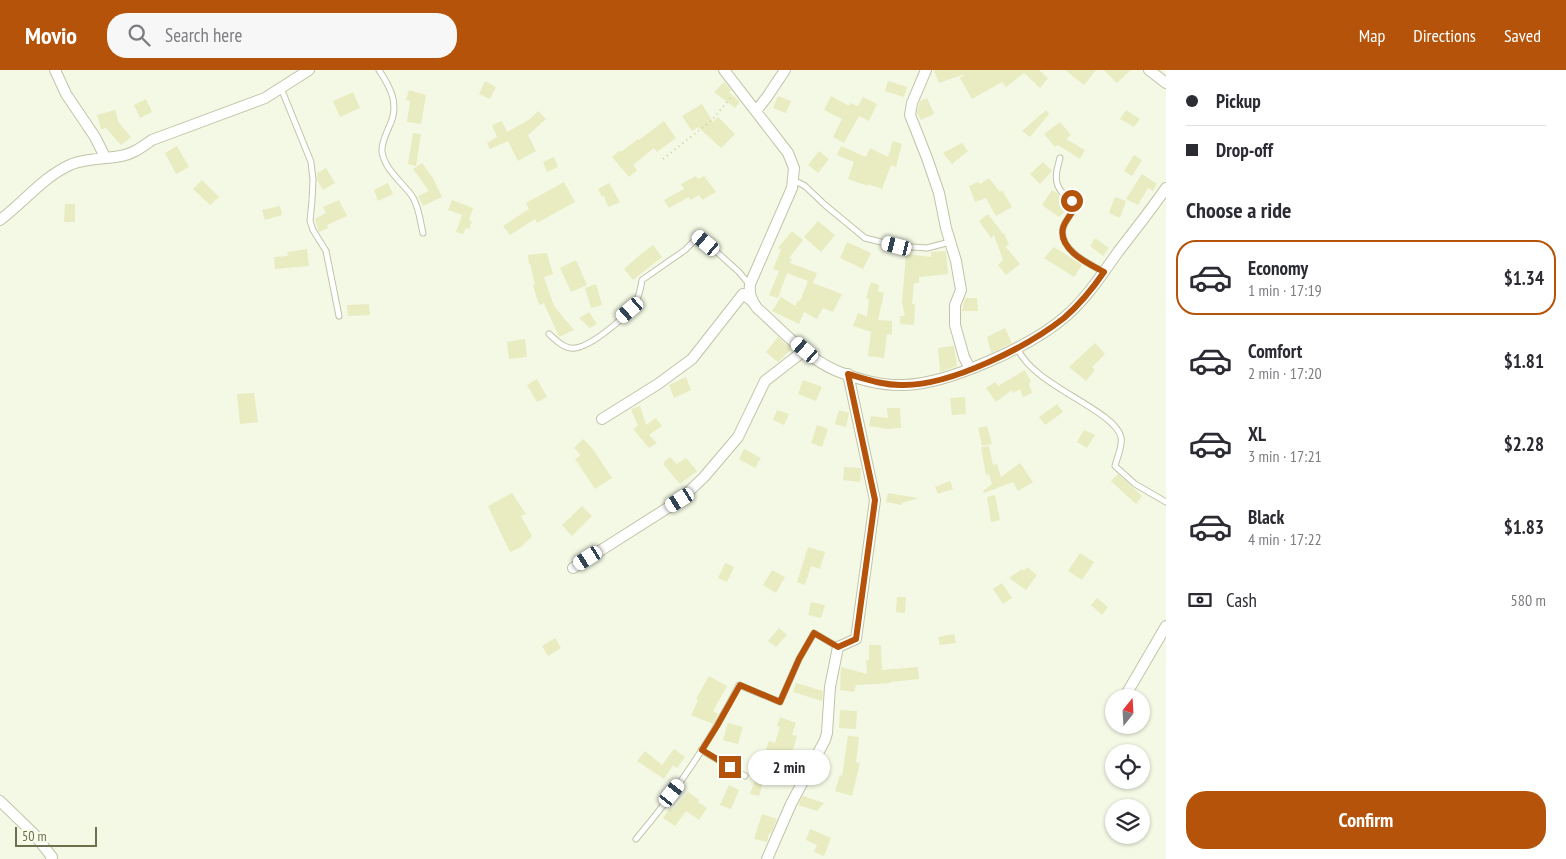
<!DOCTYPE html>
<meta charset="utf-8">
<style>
body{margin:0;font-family:"PT Sans Narrow",sans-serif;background:#f7f7f7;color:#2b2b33;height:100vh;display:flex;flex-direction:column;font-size:19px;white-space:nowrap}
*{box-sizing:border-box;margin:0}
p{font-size:16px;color:#7c7c81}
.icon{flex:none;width:28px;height:28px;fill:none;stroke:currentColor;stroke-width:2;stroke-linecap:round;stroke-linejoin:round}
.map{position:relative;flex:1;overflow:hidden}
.panel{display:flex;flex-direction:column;background:#fff;width:400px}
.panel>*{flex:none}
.guide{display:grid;align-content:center;height:110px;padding:0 20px;background:#fff}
.needle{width:32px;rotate:18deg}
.tools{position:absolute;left:1105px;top:619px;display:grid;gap:10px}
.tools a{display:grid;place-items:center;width:45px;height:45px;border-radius:50%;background:#fff;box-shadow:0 1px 4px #0004;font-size:25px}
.scale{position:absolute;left:15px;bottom:12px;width:82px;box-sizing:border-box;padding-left:5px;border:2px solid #6e6f4d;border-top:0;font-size:14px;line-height:18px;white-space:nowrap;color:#6e6f4d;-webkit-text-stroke:4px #f8fdea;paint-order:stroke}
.end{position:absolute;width:22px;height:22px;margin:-11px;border:6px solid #b45309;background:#fff;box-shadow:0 0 0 2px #fff}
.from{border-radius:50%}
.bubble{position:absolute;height:35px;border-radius:18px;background:#fff;box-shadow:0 1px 4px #0004;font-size:16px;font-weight:700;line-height:35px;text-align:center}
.car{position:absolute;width:15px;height:30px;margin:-15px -8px;border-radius:6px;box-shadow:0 0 4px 1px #0007;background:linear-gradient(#fff 24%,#345 0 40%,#fff 0 76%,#345 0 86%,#fff 0)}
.guide b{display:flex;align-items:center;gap:18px;height:48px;font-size:19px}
.guide b+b{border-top:1px solid #e1e1e2}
.guide i{width:12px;height:12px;background:#2b2b33}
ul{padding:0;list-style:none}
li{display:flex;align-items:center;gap:15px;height:75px;margin:0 10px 8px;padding:0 10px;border:2px solid transparent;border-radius:20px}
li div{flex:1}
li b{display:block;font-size:19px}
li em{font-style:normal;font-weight:700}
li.selected{border-color:#b45309}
li>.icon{width:45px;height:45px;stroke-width:1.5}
h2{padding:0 20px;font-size:22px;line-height:60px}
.pay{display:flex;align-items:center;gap:12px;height:55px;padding:0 20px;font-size:19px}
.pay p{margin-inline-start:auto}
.cta{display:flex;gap:10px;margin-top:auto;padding:10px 20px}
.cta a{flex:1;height:58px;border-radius:20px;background:#b45309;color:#fff;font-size:20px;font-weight:700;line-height:58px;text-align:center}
header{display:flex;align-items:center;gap:30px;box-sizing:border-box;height:70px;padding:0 25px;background:#b45309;color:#fff}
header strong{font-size:24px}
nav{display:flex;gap:28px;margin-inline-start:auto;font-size:18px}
.search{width:350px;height:45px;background:#f7f7f7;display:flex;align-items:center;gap:12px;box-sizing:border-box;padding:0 18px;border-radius:20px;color:#7c7c81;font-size:19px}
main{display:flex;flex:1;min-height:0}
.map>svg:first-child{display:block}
</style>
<header>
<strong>Movio</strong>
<div class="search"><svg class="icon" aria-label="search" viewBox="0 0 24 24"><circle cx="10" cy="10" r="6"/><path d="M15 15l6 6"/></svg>Search here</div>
<nav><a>Map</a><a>Directions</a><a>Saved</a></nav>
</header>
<main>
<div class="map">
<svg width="1166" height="789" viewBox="0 0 1166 789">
<rect width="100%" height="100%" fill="#f4f9e5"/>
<path fill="#e9ebc0" d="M934,0H1039L1048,8L1040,18L1024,3L1006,17L1002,12L972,29L960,8L965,4L939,13Z
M1065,0H1096L1084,15Z
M1104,0H1131L1117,13Z
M485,11L496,17L490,29L479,24Z
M888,11L907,17L904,27L885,21Z
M724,12L731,20L729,22L740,32L735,38L714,22Z
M409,20L426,25L421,54L407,52L410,31L406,30Z
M353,22L360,38L340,47L333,31Z
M778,26L791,31L786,43L773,38Z
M831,26L849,36L850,33L858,36L863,27L877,34L869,51L859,46L844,73L833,67L842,49L824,40Z
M927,28L934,44L921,50L917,43L920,31Z
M146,29L152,42L140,48L134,35Z
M702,34L713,52L718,47L735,64L721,78L698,57L692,61L682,46Z
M115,40L119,53L131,67L121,75L106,58L101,59L97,45Z
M1046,40L1049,44L1030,67L1022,61Z
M1126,40L1140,49L1134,57L1120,49Z
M538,41L546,49L528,65L536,81L518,91L508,71L490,79L487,73L497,67L492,55L502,51L507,62L530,49Z
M664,51L676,68L657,82L654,78L633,95L637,100L629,107L612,87L620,80L621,82L638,69L639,70Z
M1060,52L1071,65L1066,69L1085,80L1080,89L1058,75L1055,77L1044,64Z
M413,63L421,64L416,96L408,94Z
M893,71L902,74L896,97L891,95L882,119L868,114V116L848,109L854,92L837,85L841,76L866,87L870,78L888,87Z
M962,73L968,81L952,94L943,83Z
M177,76L189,97L176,104L165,83Z
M819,81L829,89L818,103L808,95Z
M1134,85L1142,90L1132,106L1124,101Z
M554,87L558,97L547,102L543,92Z
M1043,92L1052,101L1040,114L1030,104Z
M422,93L433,108L442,127L423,136L418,126L429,121L413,99Z
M326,98L335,113L323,120L317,110V103Z
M1142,104L1157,114L1153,121L1148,118L1138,135L1126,129Z
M696,106L698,109L704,106L716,122L702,130L699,125L690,130L689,127L669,138L664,130L684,119L681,114Z
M989,108L1000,122L1002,120L1012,137L996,146L986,128L975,132L969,116L978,112L980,114Z
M202,110L219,127L210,135L193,119Z
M564,112L575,132L537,153L535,149L510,165L503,156L529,139L526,133Z
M388,113L393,124L378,131L374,120Z
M609,113L620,132L608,137L604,126L602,127L598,119Z
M1052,120L1058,124L1069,138L1059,147L1042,135Z
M1115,127L1126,131L1120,148L1109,143Z
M339,130L347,146L327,155L328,158L319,162L315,149L326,143L323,137Z
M452,130L473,138L469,150L472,151L469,159L466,158L463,164L456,162L462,145L448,140Z
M65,134H75V152H64Z
M280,136L282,145L265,150L262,140Z
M988,144L1003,164L1004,163L1009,175L1005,176L1020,194L1006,205L998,195L1003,190L994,165L991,168L979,151Z
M818,151L835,165L821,182L804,167Z
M792,161L803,170L789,188L792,189L790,193L817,203L813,213L842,224L833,242L823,238L817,249L804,242L799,254L772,241L781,227L795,236L798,230L800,231L808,211L787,203L778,228L769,225L779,201L773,199L781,180L778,178Z
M1095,168L1109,178L1103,186L1090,176Z
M847,172L871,183L863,199L840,188Z
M653,175L662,187L633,210L624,199L641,184Z
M1054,177L1082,195L1074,207L1044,188Z
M307,179L309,196L275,199L274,187L288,186L287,182Z
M946,181L948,204L919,207V213H914L912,234H915L914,255L900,254V246H905L902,233L906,184L931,187V182Z
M547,183L553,204L544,207L554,236L574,260L559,267L544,233L539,235L533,215L535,214L530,194H529L528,185Z
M576,190L587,215L571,222L560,198Z
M871,212L879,215L878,221L884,223L878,250L892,251V265L887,264L884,288L868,286L871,262L853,256L858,243L867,247L869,229L866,228Z
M596,214L602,235L591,238L585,218Z
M965,228H977L978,241H962Z
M369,234L370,245L348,246L347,235Z
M589,242L597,254L590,258L579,248Z
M1005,258L1012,273L991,283L987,267Z
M778,267L791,279L778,292L766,282Z
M525,269L527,287L509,289L507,272Z
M1095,273L1105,284L1092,297L1095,300L1086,311L1069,297Z
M954,276L957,296L940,302L938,278Z
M1025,300L1031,312L1029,314L1032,323L1023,327L1020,319L1013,323L1012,320L996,332L986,318L995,312L998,316Z
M686,307L691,320L674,328L669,315Z
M537,309L547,327L537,332L527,315Z
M803,310L822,317L816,331L798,324Z
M254,323L258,352L240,354L237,324Z
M965,327L966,344L952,345L950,328Z
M1057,334L1063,342L1045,355L1039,347Z
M640,336L646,355L656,348L662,356L649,365L657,373L649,378L633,359L638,356L631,339Z
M887,338H900L901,358L888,359L869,356L871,346L888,348Z
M777,340L789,344L784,355L773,350Z
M839,340L849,343L846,357L835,354Z
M817,355L828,359L822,377L811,373Z
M987,356L992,374L982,376L978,358Z
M1084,360L1095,365L1087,378L1077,372Z
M583,369L592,378L612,408L595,419L575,389L581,385L574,378Z
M989,376L993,395L997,394L1001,407L1020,393L1033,412L1018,421L1013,412L984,423L983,421L992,414L989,404L986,405L981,377Z
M744,379L761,388L755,398L739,389Z
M670,387L677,394L686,388L697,401L680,414L664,395V392Z
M844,397L861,398L860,412L843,410Z
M1118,404L1142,426L1136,434L1111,411Z
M950,411L953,419L938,424L935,417Z
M512,423L526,444L521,446L532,466L521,477L510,482L488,436Z
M888,423L918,428L902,433V435L886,432Z
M995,425L1000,450L991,452L987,427Z
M582,436L592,446L572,466L562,455Z
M808,477L825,482L820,499L811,496L805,515L797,512Z
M1080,483L1094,492L1082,510L1068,501Z
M725,493L734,497L727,512L718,508Z
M1027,497L1037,505L1026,520L1009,508L1022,499L1024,501Z
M772,500L785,507L776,523L763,515Z
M1002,513L1012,528L1003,534L993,519Z
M897,527H906L905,543L896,542Z
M1097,528L1108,537L1102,545L1091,535Z
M811,532L825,535L821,548L808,545Z
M779,558L787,565L776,577L768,571Z
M954,564L956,573L940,575L938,567Z
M555,568L561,578L548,586L542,576Z
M869,575H881L882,600L918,597L919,609L891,612V613L856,615L854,622L840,620L841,597L867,604L866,590H869Z
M709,606L727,616L713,641L718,644L713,654L691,645L698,630L696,629Z
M796,613L823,621L822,631L793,622Z
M840,640L857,641L856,659L839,658Z
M780,647L796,653L792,665L797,666L782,715L764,709L759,726L750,724L769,671L775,673L780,657L777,656Z
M728,653L743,657L738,674L723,670Z
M848,666L859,667L856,692L860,693L852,726L835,721L840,705L842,706Z
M674,679L685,687L677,698L673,695L664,709L637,691L645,681L662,695Z
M729,715L739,720L731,739L720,735Z
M688,722L699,730L698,732L707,738L699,750L686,741L675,756L663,748L670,738L673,740Z
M803,726L824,733L817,741L798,735Z
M762,744L777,749L771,764L769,763L767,772L754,769Z
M810,759L831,768L824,786L814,782L817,775L806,770Z"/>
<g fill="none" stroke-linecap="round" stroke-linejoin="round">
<g stroke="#c1c4a7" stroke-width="7">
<path id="lane" d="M379,0C391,18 400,35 389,57C386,64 381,74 382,82C385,100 402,112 412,126C419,136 420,151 423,163
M281,18L311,92L313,110L312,130L310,151L313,160L326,181L339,246
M1060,88C1057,99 1053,111 1061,121C1065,127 1071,129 1074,137C1072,145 1065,150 1063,158C1058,179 1089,194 1104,202
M793,110L805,116L825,135L865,168L897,176L927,178L950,172
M549,264C556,270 565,280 575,278C592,276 631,244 637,229C640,223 641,216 642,210L685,180L699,166L739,202L749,214
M1017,277C1031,315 1114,339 1121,367C1123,376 1117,387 1115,396L1135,414L1166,432
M701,680L745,706
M636,769C676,722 711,670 739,615L780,632L799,589L814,563L838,577"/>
</g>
<g stroke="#c1c4a7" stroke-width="12">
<path id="street" d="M55,0L66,24L95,67L105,87
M724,0L788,83L794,98L792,118L750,214C749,224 751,230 757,238C782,260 806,288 837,301C857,309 882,316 904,315C948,314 1032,276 1066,246C1087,228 1102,204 1118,182C1134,161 1151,140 1166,118
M926,0L912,33L910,45L927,88L939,123L946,158L956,191L961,220L955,235V255L964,287L970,299
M1149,0L1166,13
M756,41L767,27L785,0
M0,150C24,132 44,106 72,94C88,88 105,89 121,86C133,84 142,77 152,70L265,28L309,0
M602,349L658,314L692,289L743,224L752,231
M573,498L680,430L704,407L738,367L765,311L805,280
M1124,628L1166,556
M0,731L34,764L52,787L51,789
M767,789L791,734L825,670L827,663L830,617L838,577L856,569L875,430L848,304"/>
</g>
<path stroke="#cdd0a3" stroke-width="2" stroke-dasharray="1 4" stroke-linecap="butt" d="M663,89L712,50L732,26"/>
<use href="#lane" stroke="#fff" stroke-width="5"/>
<use href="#street" stroke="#fff" stroke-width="10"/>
</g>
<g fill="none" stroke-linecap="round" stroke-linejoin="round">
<path stroke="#b45309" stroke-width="6" d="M730,697L702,680L717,656L740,615L780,632L799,589L814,563L838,577L856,569L875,430L848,304C865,309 885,316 904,315C952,315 1027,277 1064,248C1079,235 1093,218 1104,202C1089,194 1058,180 1063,158C1065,150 1072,145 1074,137L1072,131"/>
</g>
</svg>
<div class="tools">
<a><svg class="needle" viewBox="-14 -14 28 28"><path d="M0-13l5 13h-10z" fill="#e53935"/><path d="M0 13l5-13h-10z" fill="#7c7c81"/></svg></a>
<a><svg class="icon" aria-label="locate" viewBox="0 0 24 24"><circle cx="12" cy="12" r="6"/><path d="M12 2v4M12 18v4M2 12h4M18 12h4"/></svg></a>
<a><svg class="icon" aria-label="layers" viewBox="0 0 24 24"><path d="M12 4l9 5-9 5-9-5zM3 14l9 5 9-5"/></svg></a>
</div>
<div class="scale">50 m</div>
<i class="end from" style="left:1072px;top:131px"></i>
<i class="end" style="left:730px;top:697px"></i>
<div class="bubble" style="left:748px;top:680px;width:82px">2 min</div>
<i class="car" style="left:706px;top:173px;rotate:310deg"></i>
<i class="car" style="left:897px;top:176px;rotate:284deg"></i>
<i class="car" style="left:630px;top:240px;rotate:229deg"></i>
<i class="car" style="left:805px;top:280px;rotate:311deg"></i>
<i class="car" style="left:680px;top:430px;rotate:238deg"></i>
<i class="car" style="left:588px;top:488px;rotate:238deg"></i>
<i class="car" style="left:672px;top:723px;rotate:38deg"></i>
</div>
<section class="panel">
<div class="guide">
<b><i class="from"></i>Pickup</b>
<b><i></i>Drop-off</b>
</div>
<h2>Choose a ride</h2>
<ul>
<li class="selected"><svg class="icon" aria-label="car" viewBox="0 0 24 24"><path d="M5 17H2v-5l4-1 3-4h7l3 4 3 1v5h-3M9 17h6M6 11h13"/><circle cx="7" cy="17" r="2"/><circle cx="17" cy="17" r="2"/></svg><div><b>Economy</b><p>1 min · 17:19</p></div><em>$1.34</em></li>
<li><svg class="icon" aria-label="car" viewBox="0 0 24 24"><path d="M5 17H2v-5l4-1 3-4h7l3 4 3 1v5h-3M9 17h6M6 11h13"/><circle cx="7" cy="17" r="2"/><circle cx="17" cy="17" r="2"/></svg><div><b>Comfort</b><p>2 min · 17:20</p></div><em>$1.81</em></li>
<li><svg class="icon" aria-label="car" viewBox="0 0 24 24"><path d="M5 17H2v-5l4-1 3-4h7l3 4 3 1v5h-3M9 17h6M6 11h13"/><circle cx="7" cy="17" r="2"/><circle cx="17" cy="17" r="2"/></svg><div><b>XL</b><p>3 min · 17:21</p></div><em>$2.28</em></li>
<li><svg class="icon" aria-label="car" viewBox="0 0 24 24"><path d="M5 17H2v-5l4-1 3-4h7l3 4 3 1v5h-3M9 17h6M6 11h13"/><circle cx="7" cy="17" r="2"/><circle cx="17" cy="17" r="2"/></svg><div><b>Black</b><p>4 min · 17:22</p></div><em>$1.83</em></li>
</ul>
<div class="pay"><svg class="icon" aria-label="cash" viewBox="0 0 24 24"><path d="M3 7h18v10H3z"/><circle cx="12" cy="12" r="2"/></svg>Cash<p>580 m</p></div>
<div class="cta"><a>Confirm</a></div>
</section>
</main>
